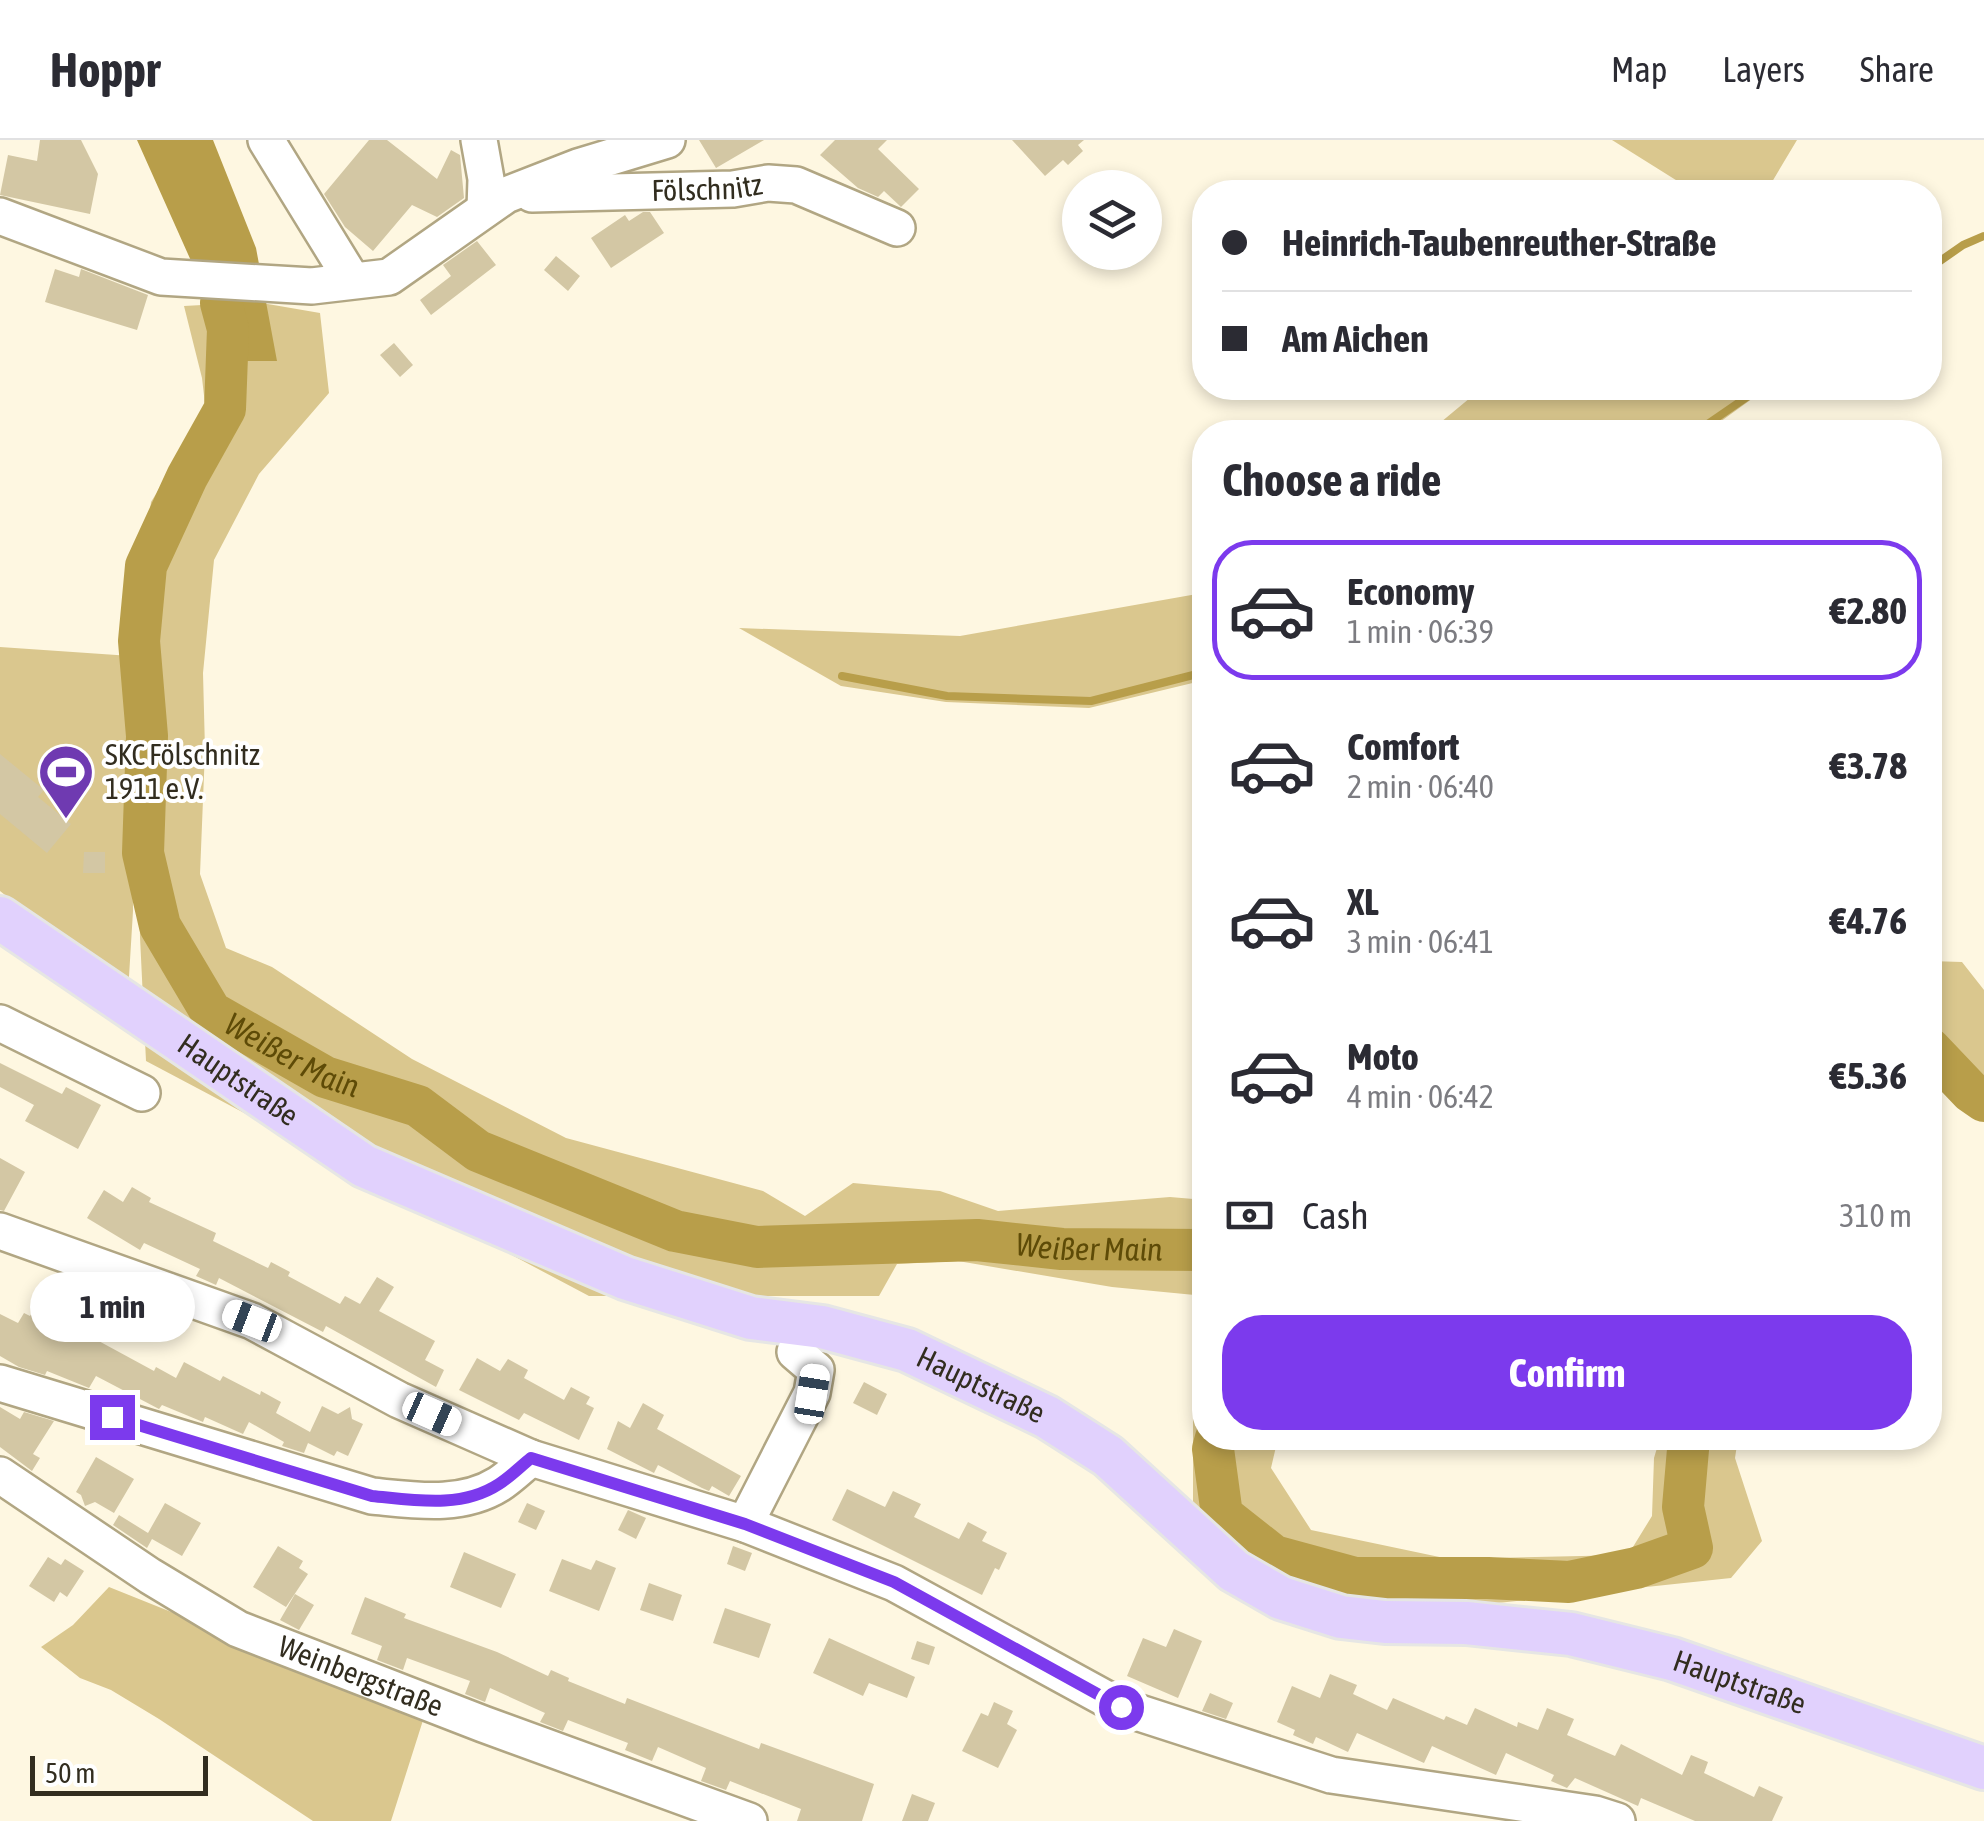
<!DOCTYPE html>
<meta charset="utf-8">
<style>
body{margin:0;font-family:"Asap Condensed",sans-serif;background:#f7f7f7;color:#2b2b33;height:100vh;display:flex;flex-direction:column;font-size:38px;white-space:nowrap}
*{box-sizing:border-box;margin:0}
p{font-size:32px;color:#7c7c81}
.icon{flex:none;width:55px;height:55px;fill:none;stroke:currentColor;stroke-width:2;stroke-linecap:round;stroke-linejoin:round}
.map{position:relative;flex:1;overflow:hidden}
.side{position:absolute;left:1192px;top:280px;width:750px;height:1030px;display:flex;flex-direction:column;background:#fff;border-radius:40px;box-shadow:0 5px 15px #0003}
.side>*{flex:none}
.top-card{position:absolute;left:1192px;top:40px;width:750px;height:220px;border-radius:40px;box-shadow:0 5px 15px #0003;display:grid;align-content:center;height:220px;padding:0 30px;background:#fff}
.fabs{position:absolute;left:1062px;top:30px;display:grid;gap:20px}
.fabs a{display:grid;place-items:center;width:100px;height:100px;border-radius:50%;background:#fff;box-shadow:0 5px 15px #0003;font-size:50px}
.scale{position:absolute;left:30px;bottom:25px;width:178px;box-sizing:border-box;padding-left:10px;border:5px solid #322d1f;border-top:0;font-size:28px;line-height:35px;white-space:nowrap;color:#322d1f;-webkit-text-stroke:8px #fff;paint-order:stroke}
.end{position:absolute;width:45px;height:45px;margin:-22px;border:12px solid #7c3aed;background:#fff;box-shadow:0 0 0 5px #fff}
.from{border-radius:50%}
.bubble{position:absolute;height:70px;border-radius:35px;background:#fff;box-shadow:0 5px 15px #0003;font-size:32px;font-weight:700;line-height:70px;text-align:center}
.car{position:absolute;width:30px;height:60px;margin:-30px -15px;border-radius:12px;box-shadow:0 0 8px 2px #0007;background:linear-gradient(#fff 24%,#345 0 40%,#fff 0 76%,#345 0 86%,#fff 0)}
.top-card b{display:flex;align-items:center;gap:35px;height:95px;font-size:38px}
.top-card b+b{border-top:2px solid #e1e1e2}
.top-card i{width:25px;height:25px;background:#2b2b33}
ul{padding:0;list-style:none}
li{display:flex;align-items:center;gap:30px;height:140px;margin:0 20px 15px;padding:0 10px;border:5px solid transparent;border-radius:40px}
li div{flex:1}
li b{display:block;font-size:38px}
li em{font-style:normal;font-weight:700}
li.active{border-color:#7c3aed}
li>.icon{width:90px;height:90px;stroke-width:1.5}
h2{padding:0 30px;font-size:45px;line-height:120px}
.pay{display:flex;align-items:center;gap:25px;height:110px;padding:0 30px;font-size:38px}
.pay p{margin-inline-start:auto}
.cta{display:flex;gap:20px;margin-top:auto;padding:20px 30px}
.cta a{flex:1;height:115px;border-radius:40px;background:#7c3aed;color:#fff;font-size:40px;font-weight:700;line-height:115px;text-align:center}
header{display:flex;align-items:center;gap:60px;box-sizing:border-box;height:140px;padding:0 50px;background:#fff;border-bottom:2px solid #e1e1e2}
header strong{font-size:48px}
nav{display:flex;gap:55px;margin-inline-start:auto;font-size:35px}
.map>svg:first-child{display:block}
</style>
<header>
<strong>Hoppr</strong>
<nav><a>Map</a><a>Layers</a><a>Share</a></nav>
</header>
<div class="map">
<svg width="1984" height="1681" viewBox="0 0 1984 1681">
<rect width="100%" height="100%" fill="#fef7e1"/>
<path fill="#dac78e" d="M1612,0H1797L1766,52H1695Z
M256,162L320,173L329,253L259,334L214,420L203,533L205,610L200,734L226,808L272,827L412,919L566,998L763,1051L805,1076L853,1043L940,1051L998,1071L1170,1057L1205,1060V1156L1112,1147L958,1121L897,1124L879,1156H589L146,921L140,797L135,495L151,362L206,273L202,238L184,166Z
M1482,248H1767L1706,292H1429Z
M1205,449V540L1089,568L946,562L841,546L739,488L960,496L1197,454Z
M0,507L131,516L133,771L128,853L0,751Z
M1930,821L1962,822L1984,850V978L1930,928Z
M1205,1252V1298H1278L1271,1328L1311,1390L1449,1419L1628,1415L1652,1376L1654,1318L1660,1298H1738L1735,1318L1762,1401L1731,1438L1403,1473L1278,1447L1193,1406V1273Z
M109,1447L425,1574L391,1681H313L159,1579L111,1550L80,1538L41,1507L73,1485Z"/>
<path fill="#b89e4a" d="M137,0H213L256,108L277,221H222L213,170Z"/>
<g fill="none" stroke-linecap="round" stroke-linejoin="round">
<path stroke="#b89e4a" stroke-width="8" d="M1930,128L1963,105L1984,96
M1696,292L1760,248
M842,536L947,556L1091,561L1205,532"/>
<g stroke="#b89e4a" stroke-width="42">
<path id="s1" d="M221,163L228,189L225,269L187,337L146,426L139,501L147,596L143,713L160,786L211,872L325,937L418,966L478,1011L675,1091L757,1107L977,1100L1062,1109L1205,1110"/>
<path d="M1930,909L1971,952L1984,961"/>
<path d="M1216,1298L1213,1309L1222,1375L1274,1416L1355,1438H1488L1569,1442L1636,1428L1692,1408L1683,1367L1689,1298"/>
</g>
</g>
<path fill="#d3c7a4" d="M40,0H81L98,34L90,74L0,55L8,15L37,21Z
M369,0H387L437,39L451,10L460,15L464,58L437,77L412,65L373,111L345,87L324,54Z
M699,0H764L716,28Z
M835,0H887L878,9L919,49L901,67L884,51L878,57L858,48L820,15Z
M1012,0H1084L1078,5L1083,11L1068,25L1063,20L1045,36Z
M643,72H650L664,93L611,128L591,98L625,75L629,81Z
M477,101L496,125L431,175L420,160L451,136L443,125Z
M556,116L580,136L568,151L544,130Z
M55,129L79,137L81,129L148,155L137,190L45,162Z
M394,203L413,225L400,237L380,215Z
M0,614L44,650L38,657L71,684L47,713L0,674Z
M84,712H105V733H83Z
M0,923L62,954L66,947L101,965L78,1009L25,981L34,965L0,947Z
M0,1018L25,1032L4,1071L0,1070Z
M132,1047L151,1058L149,1062L216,1093L213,1101L268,1128L271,1122L290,1132L288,1136L340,1164L345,1156L360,1164L377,1137L394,1147L379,1171L435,1201L425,1220L444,1230L436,1247L326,1186L323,1192L219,1138L216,1145L196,1136L200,1129L144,1103L140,1110L87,1078L104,1050L123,1062Z
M36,1167L154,1231L156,1227L176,1238L184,1222L220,1241L223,1236L260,1255L261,1251L281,1262L276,1273L310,1292L322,1266L338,1274L350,1267L352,1279L363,1284L348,1316L337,1311L334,1316L308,1303L304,1313L282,1306L284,1302L249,1282L243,1294L205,1277L203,1282L162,1265L159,1269L96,1236L89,1248L47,1231L45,1235L19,1227L0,1216V1174L18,1183L24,1173L30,1176Z
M477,1218L500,1231L508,1219L528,1230L524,1238L564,1260L571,1247L590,1257L586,1264L594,1268L579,1300L524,1273L519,1280L459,1250Z
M864,1242L887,1254L877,1275L853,1263Z
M643,1263L664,1275L657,1289L741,1336L729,1356L712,1346L709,1351L702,1348L658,1325L654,1333L607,1309L618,1281L630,1288Z
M0,1267L20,1279L24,1272L54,1281L33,1314L40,1318L32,1331L0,1307Z
M96,1317L134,1339L114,1373L95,1362L85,1366L81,1355L76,1352Z
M847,1349L885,1367L893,1351L921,1364L914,1377L959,1399L968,1382L987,1392L982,1401L1007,1413L999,1430L995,1428L982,1455L832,1380Z
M165,1363L201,1383L182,1416L152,1399L147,1408L113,1385L119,1375L148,1393Z
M527,1363L545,1371L536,1390L518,1382Z
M628,1370L646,1378L636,1399L618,1390Z
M278,1406L303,1421L299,1428L308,1434L286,1467L253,1447Z
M733,1406L752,1413L745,1431L727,1424Z
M464,1412L516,1434L501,1468L450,1447Z
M48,1417L61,1425L65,1419L84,1431L67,1457L60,1452L54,1462L29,1446Z
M562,1419L591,1430L596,1420L616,1428L599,1471L549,1451Z
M649,1443L682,1455L673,1481L640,1470Z
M295,1454L314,1465L299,1490L280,1480Z
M365,1457L406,1474L404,1478L497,1512L548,1536L551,1530L569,1538L568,1541L625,1564L627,1558L759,1609L761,1603L874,1644L862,1681H797L801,1669L730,1641L726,1650L701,1641L706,1628L658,1607L652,1621L625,1610L628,1603L568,1580L563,1591L540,1582L545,1573L490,1548L485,1562L465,1554L470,1541L407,1518L403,1530L377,1520L382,1506L351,1494Z
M725,1468L771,1484L759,1518L713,1503Z
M1174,1489L1202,1501L1178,1558L1127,1536L1143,1498L1166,1507Z
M829,1498L915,1537L907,1558L869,1543L863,1556L813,1533Z
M917,1501L935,1507L929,1525L911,1519Z
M1330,1534L1357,1545L1353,1554L1387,1570L1393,1558L1444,1580L1446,1576L1467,1585L1475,1568L1517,1587L1518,1582L1538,1590L1547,1568L1574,1579L1567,1595L1615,1616L1621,1604L1682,1635L1691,1615L1708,1622L1704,1633L1754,1657L1759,1646L1783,1657L1772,1681H1695L1641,1658L1638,1666L1575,1638L1567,1648L1551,1641L1554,1635L1506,1613L1496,1635L1432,1606L1424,1623L1357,1593L1348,1612L1316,1597L1313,1604L1293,1595L1295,1590L1277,1582L1292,1546L1320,1558Z
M1210,1553L1233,1563L1226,1579L1202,1571Z
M994,1562L1013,1571L1007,1584L1017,1590L998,1628L962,1611L981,1573L988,1576Z
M912,1654L935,1663L928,1681H902Z"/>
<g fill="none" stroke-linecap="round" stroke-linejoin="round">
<g stroke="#b1a683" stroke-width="40">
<g id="minor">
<path d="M266,0L352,140"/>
<path d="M479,0L486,39L485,69"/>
<path id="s2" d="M532,54L733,49L768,43L796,45L897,88"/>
<path d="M0,76L161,137L312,146L389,137L506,55L578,27L667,0"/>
<path d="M0,883L142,953"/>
<path d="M0,1091L252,1181L399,1260L531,1318L745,1384L894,1443L1121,1567L1331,1635L1595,1674L1617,1681"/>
<path d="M0,1243L372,1356C414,1360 461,1368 499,1344C510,1337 521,1326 531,1318"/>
<path id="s3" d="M0,1335L150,1436L238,1489L483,1584L749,1681"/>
<path d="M745,1384L812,1253L816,1230L795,1212"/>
</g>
</g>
<g stroke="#e6e6e4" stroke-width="48">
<g id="major">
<path id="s4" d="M0,778L364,1026L625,1138L751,1178L822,1187L907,1210L1047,1277L1108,1316L1234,1431L1281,1458L1341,1477L1385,1482L1466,1483L1571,1494L1672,1519L1984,1628"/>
</g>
</g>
<use href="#minor" stroke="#fff" stroke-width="35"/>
<use href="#major" stroke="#e1d1fd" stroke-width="42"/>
</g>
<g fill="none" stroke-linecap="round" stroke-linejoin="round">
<path stroke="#7c3aed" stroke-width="12" d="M112,1277L372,1356C414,1360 461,1369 499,1344C510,1337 521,1326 531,1318L745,1384L894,1442L1121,1567"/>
</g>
<defs>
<g id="stadium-pin" transform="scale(2.875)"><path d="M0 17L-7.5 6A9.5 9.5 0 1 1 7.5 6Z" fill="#6f3ab1" stroke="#fff"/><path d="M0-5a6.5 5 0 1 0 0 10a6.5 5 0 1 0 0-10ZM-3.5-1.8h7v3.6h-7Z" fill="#fff"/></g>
</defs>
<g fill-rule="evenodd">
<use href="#stadium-pin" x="66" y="632"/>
</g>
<g text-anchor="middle" stroke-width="8" stroke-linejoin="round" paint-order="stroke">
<g font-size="30" fill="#322d1f" stroke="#fff">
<text dy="10" stroke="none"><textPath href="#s2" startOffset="175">Fölschnitz</textPath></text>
<text dy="10" stroke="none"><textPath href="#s4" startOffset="288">Hauptstraße</textPath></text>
<text dy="10" stroke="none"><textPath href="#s4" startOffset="1098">Hauptstraße</textPath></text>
<text dy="10" stroke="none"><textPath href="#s3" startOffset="415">Weinbergstraße</textPath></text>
<text dy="10" stroke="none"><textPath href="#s4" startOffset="1938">Hauptstraße</textPath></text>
</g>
<g font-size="30" fill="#322d1f" stroke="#fff" text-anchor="start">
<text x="105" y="625">SKC Fölschnitz<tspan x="105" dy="34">1911 e.V.</tspan></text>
</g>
<g font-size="32" font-style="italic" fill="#5e4b07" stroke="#fff">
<text dy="11" stroke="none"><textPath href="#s1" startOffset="838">Weißer Main</textPath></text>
<text dy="11" stroke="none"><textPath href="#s1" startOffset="1678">Weißer Main</textPath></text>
</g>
</g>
</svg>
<div class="fabs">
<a><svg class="icon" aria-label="layers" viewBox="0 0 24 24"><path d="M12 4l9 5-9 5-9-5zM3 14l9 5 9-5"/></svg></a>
</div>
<div class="scale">50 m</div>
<i class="end from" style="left:1121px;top:1567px"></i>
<i class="end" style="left:112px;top:1277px"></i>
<div class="bubble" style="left:30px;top:1132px;width:165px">1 min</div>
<i class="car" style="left:252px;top:1181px;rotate:291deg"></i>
<i class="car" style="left:812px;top:1254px;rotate:9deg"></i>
<i class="car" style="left:432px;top:1274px;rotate:114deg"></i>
<div class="top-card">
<b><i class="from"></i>Heinrich-Taubenreuther-Straße</b>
<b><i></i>Am Aichen</b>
</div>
<section class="side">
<h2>Choose a ride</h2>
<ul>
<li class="active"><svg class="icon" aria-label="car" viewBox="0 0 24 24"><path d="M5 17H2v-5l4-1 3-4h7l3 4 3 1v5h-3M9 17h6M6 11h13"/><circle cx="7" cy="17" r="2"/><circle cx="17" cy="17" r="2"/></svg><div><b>Economy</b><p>1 min · 06:39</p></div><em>€2.80</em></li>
<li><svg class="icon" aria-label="car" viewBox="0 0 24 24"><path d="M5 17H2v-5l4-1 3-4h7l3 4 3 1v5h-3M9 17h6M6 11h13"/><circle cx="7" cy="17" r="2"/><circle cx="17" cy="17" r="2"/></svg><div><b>Comfort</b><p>2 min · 06:40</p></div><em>€3.78</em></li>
<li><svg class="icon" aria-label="car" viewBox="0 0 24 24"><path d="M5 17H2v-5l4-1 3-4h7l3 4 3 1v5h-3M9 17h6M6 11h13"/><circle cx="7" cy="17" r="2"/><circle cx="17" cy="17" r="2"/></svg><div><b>XL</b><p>3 min · 06:41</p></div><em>€4.76</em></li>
<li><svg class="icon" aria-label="car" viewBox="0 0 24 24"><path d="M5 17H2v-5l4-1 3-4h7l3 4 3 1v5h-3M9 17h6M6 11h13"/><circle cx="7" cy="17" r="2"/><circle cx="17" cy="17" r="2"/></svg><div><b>Moto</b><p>4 min · 06:42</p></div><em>€5.36</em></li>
</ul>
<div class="pay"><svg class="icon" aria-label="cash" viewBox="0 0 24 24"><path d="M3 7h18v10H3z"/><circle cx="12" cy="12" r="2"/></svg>Cash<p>310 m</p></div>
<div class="cta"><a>Confirm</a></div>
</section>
</div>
